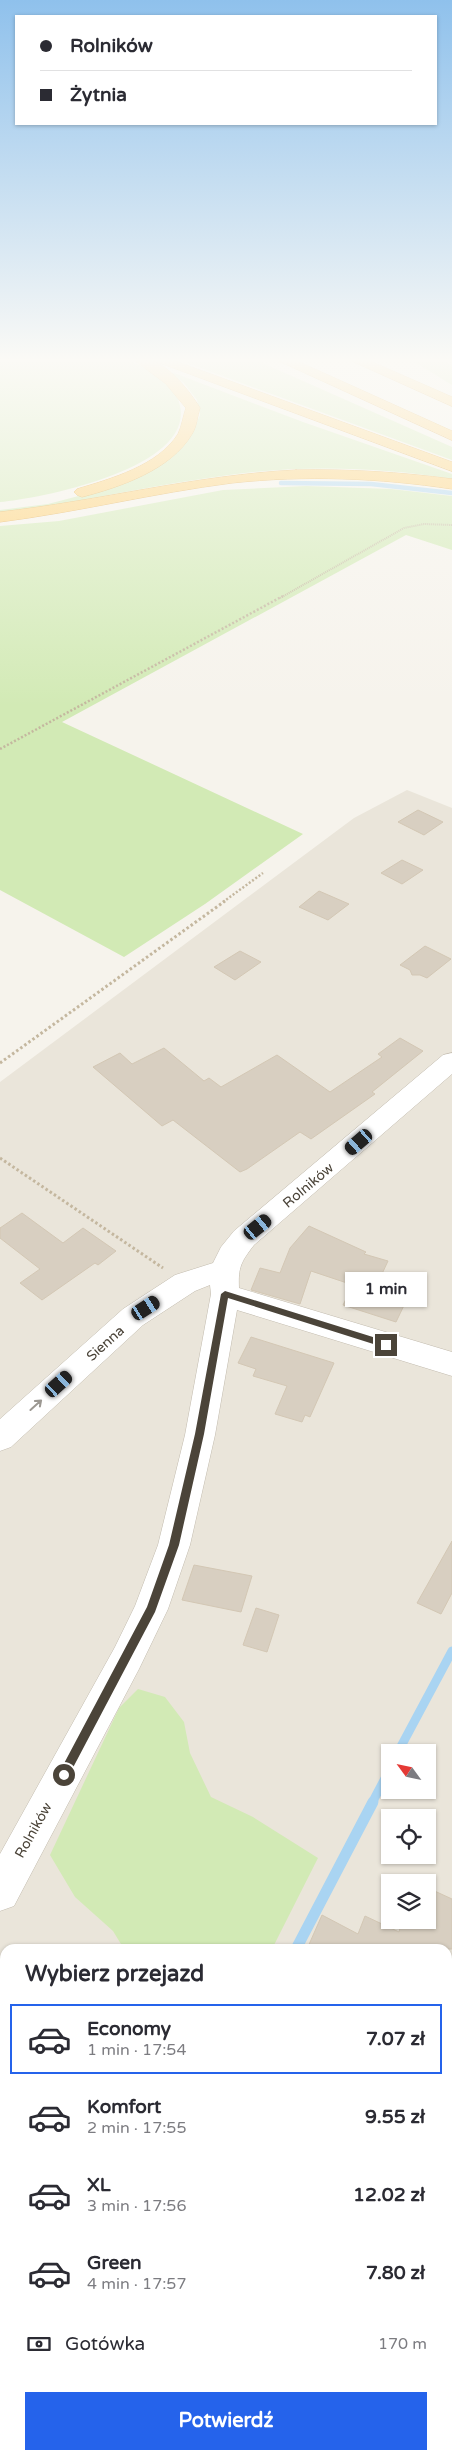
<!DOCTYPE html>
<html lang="pl">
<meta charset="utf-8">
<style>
body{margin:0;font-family:"Varela Round",sans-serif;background:#f2f2f3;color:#2b2b33;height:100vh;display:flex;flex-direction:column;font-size:19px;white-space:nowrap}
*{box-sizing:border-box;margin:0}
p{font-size:16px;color:#7c7c81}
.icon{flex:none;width:28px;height:28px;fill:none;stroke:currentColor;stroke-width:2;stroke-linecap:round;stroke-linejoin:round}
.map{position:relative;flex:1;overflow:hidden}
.panel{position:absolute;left:0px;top:1944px;width:452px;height:516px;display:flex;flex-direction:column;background:#fff;border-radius:15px 15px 0 0;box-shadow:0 1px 4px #0004}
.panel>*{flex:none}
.guide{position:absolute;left:15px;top:15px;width:422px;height:110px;border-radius:0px;box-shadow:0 1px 4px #0004;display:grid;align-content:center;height:110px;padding:0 25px;background:#fff}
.needle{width:32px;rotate:303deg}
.buttons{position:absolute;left:381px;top:1744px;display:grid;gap:10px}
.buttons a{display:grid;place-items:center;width:55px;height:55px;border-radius:0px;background:#fff;box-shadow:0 1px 4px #0004;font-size:25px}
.end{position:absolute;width:22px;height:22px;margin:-11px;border:6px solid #4b4439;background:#fff;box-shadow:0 0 0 2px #fff}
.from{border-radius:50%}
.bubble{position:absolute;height:35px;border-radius:0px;background:#fff;box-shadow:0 1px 4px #0004;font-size:16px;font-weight:700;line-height:35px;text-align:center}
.car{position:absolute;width:15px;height:30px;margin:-15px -8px;border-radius:6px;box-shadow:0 0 4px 1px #0007;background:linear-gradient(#222 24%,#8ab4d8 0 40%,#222 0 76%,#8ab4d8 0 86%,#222 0)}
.guide b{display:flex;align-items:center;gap:18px;height:48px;font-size:19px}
.guide b+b{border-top:1px solid #e1e1e2}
.guide i{width:12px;height:12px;background:#2b2b33}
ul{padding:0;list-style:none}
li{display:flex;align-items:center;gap:15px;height:70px;margin:0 10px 8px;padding:0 15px;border:2px solid transparent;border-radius:0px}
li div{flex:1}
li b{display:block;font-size:19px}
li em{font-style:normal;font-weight:700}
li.active{border-color:#2563eb}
li>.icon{width:45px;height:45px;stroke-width:1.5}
h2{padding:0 25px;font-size:22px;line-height:60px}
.pay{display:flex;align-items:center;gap:12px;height:55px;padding:0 25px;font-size:19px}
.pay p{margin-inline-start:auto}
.button{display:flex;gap:10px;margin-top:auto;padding:10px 25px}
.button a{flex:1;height:58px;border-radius:0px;background:#2563eb;color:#fff;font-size:20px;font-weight:700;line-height:58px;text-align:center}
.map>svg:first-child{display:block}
</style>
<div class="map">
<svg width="452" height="2459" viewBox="0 0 452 2459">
<rect width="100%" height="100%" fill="#f6f3ec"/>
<path fill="#eae5da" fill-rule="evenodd" d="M407,790L452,808V2459H0V1082L354,818ZM390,1752H428V1790H390ZM390,1818H428V1855H390ZM390,1882H428V1920H390ZM5,1949H448V2455H5Z"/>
<path fill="#d2eab5" d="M0,361C29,361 58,361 87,361C99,361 113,359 125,361C143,364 170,380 177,397C208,465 44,498 0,502Z
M182,361H258L452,447V460Z
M413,361H445L452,365V385Z
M174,373L303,422L452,474V479C379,467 302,465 229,475C152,485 77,503 0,513V510L48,504L90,493L174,453L191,435L200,415L197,400L184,383L172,374Z
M306,486L391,489L452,496V550L406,535L62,722L303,834L205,904L124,957L0,890V526L59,521L223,490Z
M138,1689L165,1697L184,1722L190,1753L211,1797L253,1817L318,1858L272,1949H124L113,1931L75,1897L50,1855L119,1708Z
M149,2455H286L285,2459H159Z"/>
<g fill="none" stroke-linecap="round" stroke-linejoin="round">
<path stroke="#a9d4f2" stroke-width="4.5" d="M281,483L371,484L452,493"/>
<path stroke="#a9d4f2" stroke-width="9" d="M398,1752L452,1651
M372,1803L390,1769"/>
<path stroke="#a9d4f2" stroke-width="11" d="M296,1949L373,1802"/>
</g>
<path fill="#d8cfc1" stroke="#d3c7b4" d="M418,810L443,822L424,835L398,822Z
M402,860L423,870L402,884L381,873Z
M319,891L349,904L328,920L299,907Z
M425,946L451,959L427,978L420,975H412L410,970L400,965Z
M240,951L261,962L235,980L214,967Z
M400,1038L423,1051L372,1092L375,1094L311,1139L300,1132L247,1169L240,1172L173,1120L162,1126L93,1067L120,1053L132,1064L164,1048L204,1081L209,1078L221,1087L277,1055L330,1092L382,1057L378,1054Z
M22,1213L63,1243L83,1228L116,1251L98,1265L95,1263L42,1300L20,1283L40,1269L0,1238V1228Z
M309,1226L366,1252L364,1254L388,1261L381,1276L396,1281L392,1290L409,1295L396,1322L343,1305L353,1285L311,1271L300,1304L251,1290L260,1268L280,1273L290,1248Z
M251,1337L334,1363L310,1417L305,1415L302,1422L275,1414L287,1386L253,1376L256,1369L238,1363Z
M452,1541V1593L441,1614L417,1603Z
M194,1565L252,1576L241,1612L182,1600Z
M256,1608L279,1615L267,1652L243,1645Z
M428,1888L452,1899V1949H307L322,1915L358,1934L365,1916L399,1932L402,1920H428Z"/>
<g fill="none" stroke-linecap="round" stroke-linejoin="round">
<g stroke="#c2bbae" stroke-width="1">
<path id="minor" d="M452,1053V1074L254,1245C241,1262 238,1267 239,1288L452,1352V1376L237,1310L215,1435L190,1545L168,1609L139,1669L14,1906L0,1911V1854L115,1647L135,1606L158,1545L185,1435L211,1294L210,1285L195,1291L143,1325L11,1447L0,1451V1419L123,1309L175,1275L213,1263L221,1247L234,1231L443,1055Z
M452,2220V2269L448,2271V2222Z
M0,2413L5,2415V2455H22L14,2459H0Z
M22,2455H78L80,2459H24Z
M304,2455H352L351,2459H303Z"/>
</g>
<g stroke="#e0a43c" stroke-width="1">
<path id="highway" d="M136,361C141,361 147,360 152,361C170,366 191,393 200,408C197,417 197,426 192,434C171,470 120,487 82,497L77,495L74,492L77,489C110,479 158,466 178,434C182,426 183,416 186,408L166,384Z
M155,361H175L452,462V471Z
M279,361H297L452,431V440Z
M352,361H370L452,397V406Z
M296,470C348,469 400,472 452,479V489C379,478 306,475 232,483C154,493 78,512 0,522V512C99,501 196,475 296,470Z"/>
</g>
<path stroke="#c4b79f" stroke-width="2" stroke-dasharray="1 1" stroke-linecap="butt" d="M280,598L404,528L424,524L452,525"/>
<path stroke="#c4b79f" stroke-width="2.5" stroke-dasharray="2 2" stroke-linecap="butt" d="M0,749L283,596
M223,902L263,873"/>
<path stroke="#c4b79f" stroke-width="3" stroke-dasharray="2.5 2.5" stroke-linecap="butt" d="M0,1063L225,901
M0,1158L163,1268"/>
<use href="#minor" fill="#fff" fill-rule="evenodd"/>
<use href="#highway" fill="#ffcf6e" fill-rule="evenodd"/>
</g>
<defs><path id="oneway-shaft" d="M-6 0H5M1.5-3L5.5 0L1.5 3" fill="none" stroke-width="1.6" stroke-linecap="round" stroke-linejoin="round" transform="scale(1.25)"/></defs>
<use stroke="#9c9892" href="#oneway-shaft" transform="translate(36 1405) rotate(-42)"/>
<linearGradient id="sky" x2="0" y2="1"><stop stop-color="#8fc1ec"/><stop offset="0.51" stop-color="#fbfaf6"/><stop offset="1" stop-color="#fbfaf6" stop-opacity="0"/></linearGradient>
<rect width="452" height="706" fill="url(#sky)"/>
<path fill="#4b4439" d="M225,1291L389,1342L390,1345L386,1348L228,1298L204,1434L179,1545L155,1612L67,1779L64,1780L60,1779V1771L147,1607L169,1545L195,1434L221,1294Z"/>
<g text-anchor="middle" stroke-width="5" stroke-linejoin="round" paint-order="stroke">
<g font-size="14" fill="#4b4439" stroke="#fff">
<text transform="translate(308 1185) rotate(-40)" y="5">Rolników</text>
<text transform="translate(105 1343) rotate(-42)" y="5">Sienna</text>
<text transform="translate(33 1830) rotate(-61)" y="5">Rolników</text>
</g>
</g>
</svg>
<div class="buttons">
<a><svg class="needle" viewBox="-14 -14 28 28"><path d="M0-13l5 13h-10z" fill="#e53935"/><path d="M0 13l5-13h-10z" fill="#7c7c81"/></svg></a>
<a><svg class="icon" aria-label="locate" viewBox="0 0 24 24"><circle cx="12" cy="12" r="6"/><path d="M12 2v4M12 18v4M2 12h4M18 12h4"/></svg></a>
<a><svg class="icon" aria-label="layers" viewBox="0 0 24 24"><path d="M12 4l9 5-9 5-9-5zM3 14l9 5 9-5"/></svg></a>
</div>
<i class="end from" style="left:64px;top:1775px"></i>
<i class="end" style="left:386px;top:1345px"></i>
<div class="bubble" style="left:345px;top:1272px;width:82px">1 min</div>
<i class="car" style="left:359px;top:1142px;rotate:229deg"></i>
<i class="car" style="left:258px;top:1227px;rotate:51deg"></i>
<i class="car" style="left:146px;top:1308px;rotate:57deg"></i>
<i class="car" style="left:59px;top:1384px;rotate:48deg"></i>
<div class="guide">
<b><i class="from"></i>Rolników</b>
<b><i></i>Żytnia</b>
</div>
<section class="panel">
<h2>Wybierz przejazd</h2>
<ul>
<li class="active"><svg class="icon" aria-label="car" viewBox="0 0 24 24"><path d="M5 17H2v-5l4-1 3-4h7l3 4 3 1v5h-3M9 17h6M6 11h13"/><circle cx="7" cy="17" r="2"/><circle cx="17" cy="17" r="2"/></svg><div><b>Economy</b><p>1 min · 17:54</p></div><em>7.07 zł</em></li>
<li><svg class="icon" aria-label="car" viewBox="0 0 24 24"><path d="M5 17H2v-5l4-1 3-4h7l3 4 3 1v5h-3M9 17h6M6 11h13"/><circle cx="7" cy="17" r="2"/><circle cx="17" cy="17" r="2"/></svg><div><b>Komfort</b><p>2 min · 17:55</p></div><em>9.55 zł</em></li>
<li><svg class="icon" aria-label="car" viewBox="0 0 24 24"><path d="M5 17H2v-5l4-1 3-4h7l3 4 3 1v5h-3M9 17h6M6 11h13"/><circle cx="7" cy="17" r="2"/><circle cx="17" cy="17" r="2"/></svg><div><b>XL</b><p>3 min · 17:56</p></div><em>12.02 zł</em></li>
<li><svg class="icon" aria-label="car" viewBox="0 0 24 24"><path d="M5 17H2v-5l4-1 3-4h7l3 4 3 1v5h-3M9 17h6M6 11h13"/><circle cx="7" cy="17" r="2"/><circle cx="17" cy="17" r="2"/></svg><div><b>Green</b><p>4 min · 17:57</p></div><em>7.80 zł</em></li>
</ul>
<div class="pay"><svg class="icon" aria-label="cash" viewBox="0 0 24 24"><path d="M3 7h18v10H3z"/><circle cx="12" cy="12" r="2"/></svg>Gotówka<p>170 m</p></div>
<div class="button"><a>Potwierdź</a></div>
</section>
</div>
